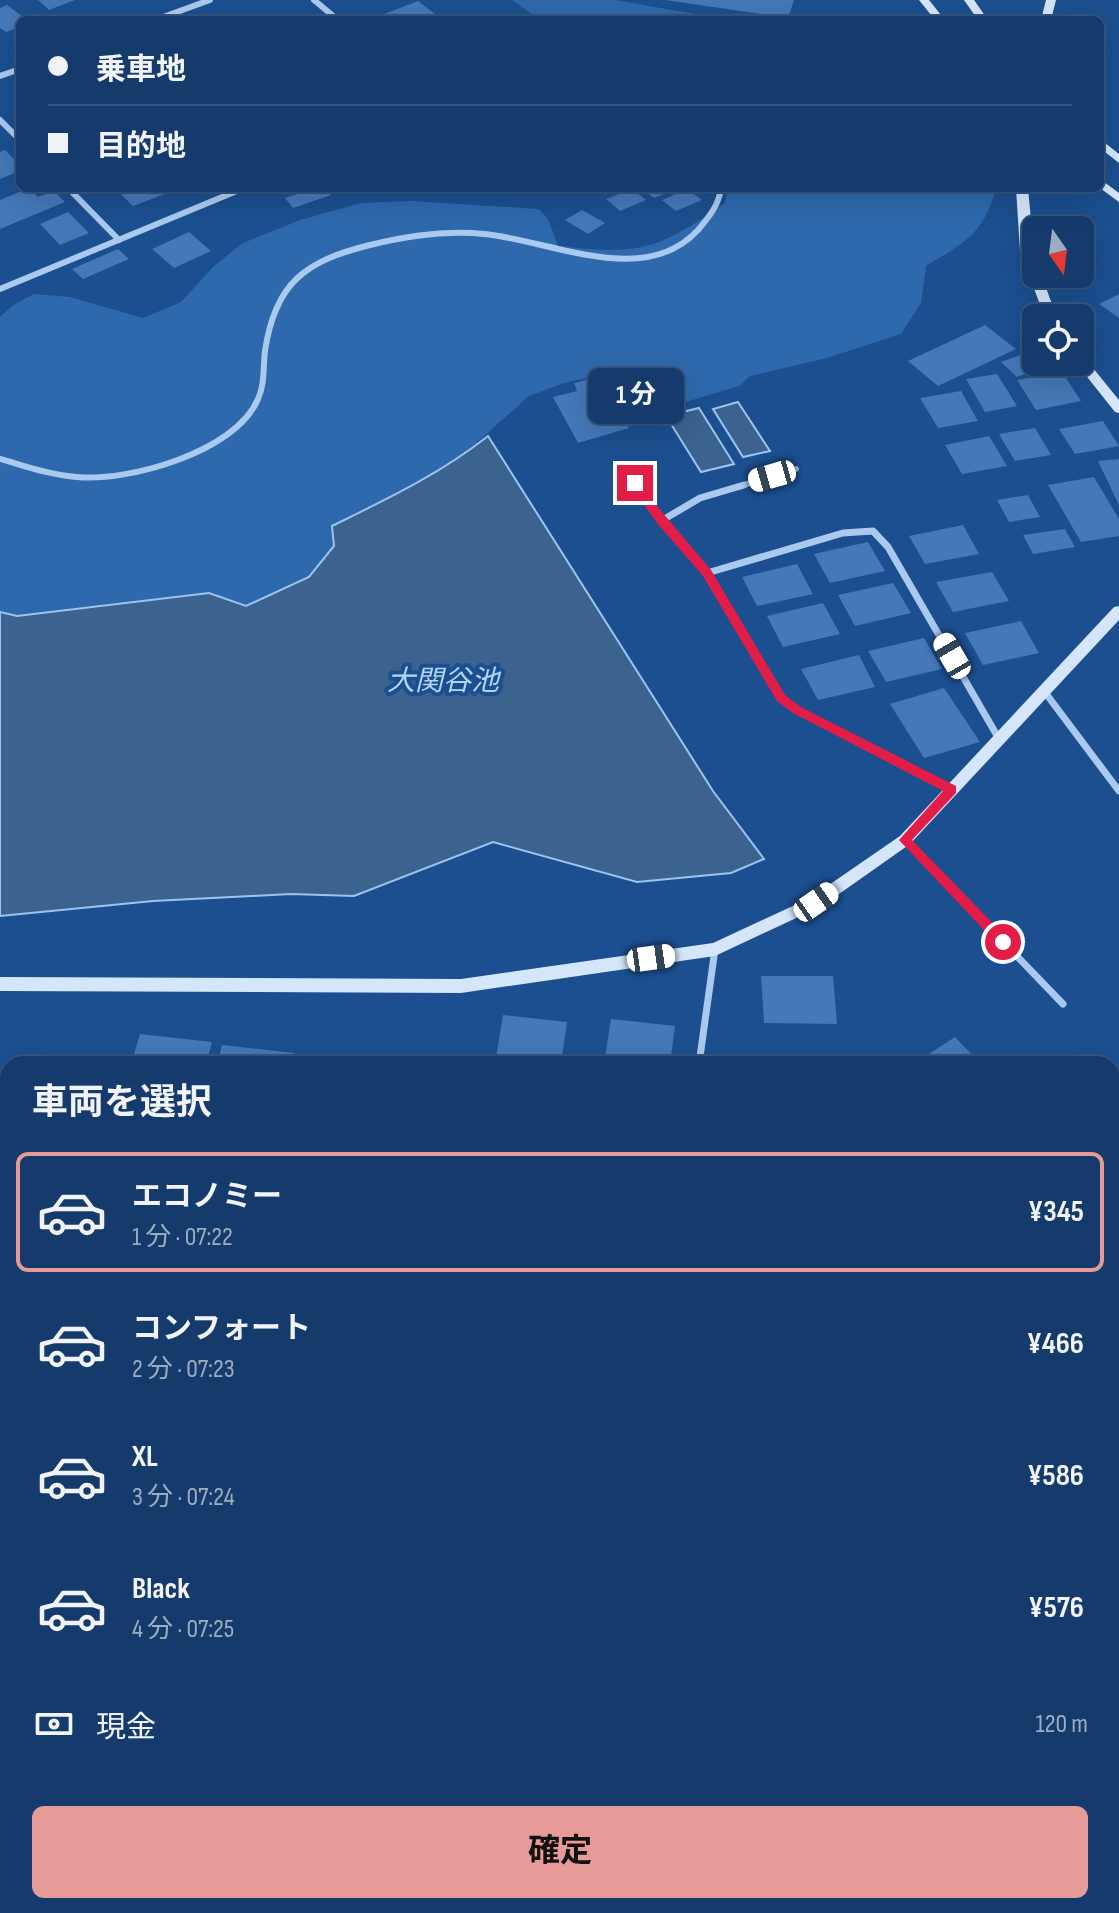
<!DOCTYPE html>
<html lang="ja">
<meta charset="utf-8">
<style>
body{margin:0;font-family:"Sofia Sans Condensed","Noto Sans JP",sans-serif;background:#214673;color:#f1f3f6;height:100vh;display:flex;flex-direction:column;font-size:30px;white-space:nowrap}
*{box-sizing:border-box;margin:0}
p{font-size:26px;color:#9dadc1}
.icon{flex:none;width:44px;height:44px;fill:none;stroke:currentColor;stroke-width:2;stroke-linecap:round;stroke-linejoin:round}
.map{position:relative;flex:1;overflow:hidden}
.drawer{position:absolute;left:0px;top:1056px;width:1120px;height:858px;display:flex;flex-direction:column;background:#143b6b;border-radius:24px 24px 0 0;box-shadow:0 8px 32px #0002,0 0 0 2px #33557e}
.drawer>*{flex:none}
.banner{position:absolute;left:16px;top:16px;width:1088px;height:176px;border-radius:12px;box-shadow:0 8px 32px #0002,0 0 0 2px #33557e;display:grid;align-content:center;height:176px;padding:0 32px;background:#143b6b}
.needle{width:52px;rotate:166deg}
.buttons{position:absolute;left:1022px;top:216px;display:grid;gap:16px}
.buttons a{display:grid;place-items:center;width:72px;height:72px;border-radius:12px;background:#143b6b;box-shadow:0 8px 32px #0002,0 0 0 2px #33557e;font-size:40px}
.end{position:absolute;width:36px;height:36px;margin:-18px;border:10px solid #e11d48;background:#fff;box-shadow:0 0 0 4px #fff}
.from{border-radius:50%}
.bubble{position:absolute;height:56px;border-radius:12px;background:#143b6b;box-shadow:0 8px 32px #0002,0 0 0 2px #33557e;font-size:26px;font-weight:700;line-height:56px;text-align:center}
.car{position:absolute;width:24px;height:48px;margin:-24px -12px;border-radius:10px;box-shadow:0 0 6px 2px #0007;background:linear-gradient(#fff 24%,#345 0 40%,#fff 0 76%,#345 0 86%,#fff 0)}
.banner b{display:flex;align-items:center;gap:28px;height:76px;font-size:30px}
.banner b+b{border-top:2px solid #33557e}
.banner i{width:20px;height:20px;background:#f1f3f6}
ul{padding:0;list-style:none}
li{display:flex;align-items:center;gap:24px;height:120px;margin:0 16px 12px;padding:0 16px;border:4px solid transparent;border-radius:12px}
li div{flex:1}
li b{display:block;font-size:30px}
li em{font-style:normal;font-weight:700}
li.selected{border-color:#e69b98}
li>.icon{width:72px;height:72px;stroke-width:1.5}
h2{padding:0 32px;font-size:36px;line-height:96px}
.pay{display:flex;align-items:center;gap:20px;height:88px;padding:0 32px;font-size:30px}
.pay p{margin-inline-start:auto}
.action{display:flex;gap:16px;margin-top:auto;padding:16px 32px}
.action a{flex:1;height:92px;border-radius:12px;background:#e69b98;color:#111;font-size:32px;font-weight:700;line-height:92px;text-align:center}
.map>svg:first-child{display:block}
</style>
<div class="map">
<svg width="1119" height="1913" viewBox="0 0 1119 1913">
<rect width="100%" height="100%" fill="#1b4f8f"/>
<path fill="#2e69ad" d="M512,0H615L729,20H540Z
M728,188H996C984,234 964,243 926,266L921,303L901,334L827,358L750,376L739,386L649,413L630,408L606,374L564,383L529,396L455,462L413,487L334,546L309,577L245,606L209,593L17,616L0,612V317L13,305L34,294L70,297L143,318L181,302L214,266L243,243L300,220L361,203L411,201L539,209L548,219L558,246C641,255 656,251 725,203Z
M1112,1629L1119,1630V1913H984V1906H1112Z
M684,1906H868V1913H683Z"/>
<path fill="#3c6290" stroke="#9cc4f0" stroke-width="2" d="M738,402L770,451L743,457L713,409Z
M699,408L734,464L701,472L666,416Z
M488,436L713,791L764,859L731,873L637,882L493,842L354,896L291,894L153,901L0,916V612L17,616L209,593L246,606L309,577L334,546L332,526C387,499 440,474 488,436Z"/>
<path fill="#4478b7" d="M38,0H75L49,10Z
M665,0H794L788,18Z
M418,1L439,17L431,20H369Z
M7,5L27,20H20V27L6,32L0,28V8Z
M5,150L20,165V171L0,179V152Z
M29,188L38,197L54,191L65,202L0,229V200Z
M127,188H166L170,192L133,206L118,191Z
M316,188H325L331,195L293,208L285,198Z
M641,188H679L654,198Z
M632,189L646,200L620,211L606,199Z
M687,189L702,200L676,211L662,200Z
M582,210L605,223L588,234L565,220Z
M68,212L89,233L60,245L40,224Z
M189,232L211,251L174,268L152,249Z
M118,249L129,259L83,279L72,269Z
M1119,294V318L1099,304Z
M985,325L1016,349L938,386L908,361Z
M1028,352L1044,367L1017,377L1001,362Z
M1062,372L1081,401L1036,410L1017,380Z
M997,374L1017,406L985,412L966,379Z
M599,377L629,428L578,443L553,397L577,391L574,383Z
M961,391L978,421L938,428L920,398Z
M1103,421L1119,446L1075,454L1059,429Z
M1035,428L1051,455L1015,461L999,434Z
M989,436L1007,466L962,474L945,445Z
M1119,459V505L1098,461Z
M1094,477L1119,519V536L1081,542L1048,485Z
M1028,495L1040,517L1009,522L997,500Z
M963,525L979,554L925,564L909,536Z
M1065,529L1075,547L1033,554L1023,535Z
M868,542L885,571L830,583L814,554Z
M797,564L813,594L757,606L742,577Z
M992,572L1009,601L953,612L936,582Z
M893,583L911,613L855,626L838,595Z
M823,603L840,634L783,647L767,616Z
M1021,621L1039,653L983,665L965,633Z
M924,638L942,669L886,682L868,651Z
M859,655L875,687L818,700L801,669Z
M944,688L980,742L924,758L890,704Z
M761,976H833L837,1024L764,1023Z
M503,1015L567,1022L561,1064H495Z
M611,1019L675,1026L670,1064H604Z
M140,1034L212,1042L206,1064H131Z
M955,1037L981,1064H926L921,1059Z
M222,1045L294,1053L292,1064H217Z
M755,1054L800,1062V1064H753Z
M0,1134L8,1135V1157L0,1178Z
M1112,1254L1119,1255V1334L1112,1333Z
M0,1291L8,1292V1358L0,1357Z
M0,1403L4,1404L0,1415L8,1416V1431L0,1452Z
M1112,1542H1119V1583L1112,1582Z
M0,1580L8,1581V1665L0,1664Z
M0,1862L8,1863V1906H47L45,1913H0Z"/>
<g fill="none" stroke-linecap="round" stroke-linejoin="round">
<path stroke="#a9c9ee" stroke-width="6" stroke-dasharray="5 7" stroke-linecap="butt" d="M699,1913L700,1906"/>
<path stroke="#a9c9ee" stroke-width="6" d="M314,0L338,20
M155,20L210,0
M0,76L20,69
M0,120L20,140
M68,188L119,240
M0,289L244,188
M0,459C25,466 50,475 77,477C128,482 236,452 258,399C265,384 263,367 265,351C275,283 305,261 370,245C407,236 446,230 484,234C550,240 644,289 698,230C709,217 719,205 721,188
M635,483L638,487
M737,487L796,469"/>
<path stroke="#a9c9ee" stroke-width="7" d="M636,485L661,521L707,573L781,698L797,710L952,789
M661,521L700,498L744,485
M707,573L843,533L873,531L888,547L999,739
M1044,691L1119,791
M905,840L1063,1004
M699,1064L715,949"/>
<path stroke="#a9c9ee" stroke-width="10" d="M0,1265L8,1266
M1112,1371L1119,1372
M0,1528L8,1530
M0,1768L8,1769
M888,1906V1913
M92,1913L94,1906"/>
<path fill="#d6e6fa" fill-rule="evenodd" d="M919,0H929L945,20H935Z
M964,0H974L988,20H978Z
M1046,0H1056L1051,20H1041Z
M1100,139L1119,154V163L1100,148Z
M1100,179L1119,193V202L1100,188Z
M1016,188H1028L1036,274H1041L1057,318H1045L1020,251Z
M1080,356L1084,357L1119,400V413L1115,412L1076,363L1080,362Z
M1119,606V620L910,844L822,906L715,956L461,993L0,991V977L461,979L713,943L810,898L900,836L1114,607Z"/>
</g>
<path fill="#e11d48" d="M635,480L711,570L785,695L801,707L956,786V793L912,840L1008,939V946H999L899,840L943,791L793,713L777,701L703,576L657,523L631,486L630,483Z"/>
<g text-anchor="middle" stroke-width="8" stroke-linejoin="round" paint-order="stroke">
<g font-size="28" font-style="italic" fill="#b5d3f5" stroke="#1b4f8f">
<text x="443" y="690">大関谷池</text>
</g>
</g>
</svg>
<div class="buttons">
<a><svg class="needle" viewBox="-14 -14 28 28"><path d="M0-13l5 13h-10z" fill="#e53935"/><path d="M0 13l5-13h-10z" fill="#9dadc1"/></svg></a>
<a><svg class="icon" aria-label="locate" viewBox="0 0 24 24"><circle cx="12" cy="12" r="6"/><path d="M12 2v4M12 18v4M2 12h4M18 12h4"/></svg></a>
</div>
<i class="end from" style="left:1003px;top:942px"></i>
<i class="end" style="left:635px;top:483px"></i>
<div class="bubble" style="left:588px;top:368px;width:96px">1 分</div>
<i class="car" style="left:772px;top:476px;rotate:254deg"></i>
<i class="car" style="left:952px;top:656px;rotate:330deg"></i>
<i class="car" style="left:816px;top:902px;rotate:55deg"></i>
<i class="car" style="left:651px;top:958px;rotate:82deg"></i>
<div class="banner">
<b><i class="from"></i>乗車地</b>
<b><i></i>目的地</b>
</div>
<section class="drawer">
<h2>車両を選択</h2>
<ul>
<li class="selected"><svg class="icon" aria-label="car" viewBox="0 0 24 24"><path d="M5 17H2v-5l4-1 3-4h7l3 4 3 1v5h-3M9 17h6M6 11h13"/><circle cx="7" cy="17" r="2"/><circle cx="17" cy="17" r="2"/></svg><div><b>エコノミー</b><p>1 分 · 07:22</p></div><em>¥345</em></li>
<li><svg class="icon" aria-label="car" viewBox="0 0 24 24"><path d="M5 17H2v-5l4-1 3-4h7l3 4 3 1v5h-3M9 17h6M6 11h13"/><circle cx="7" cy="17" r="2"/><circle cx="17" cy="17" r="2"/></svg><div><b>コンフォート</b><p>2 分 · 07:23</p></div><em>¥466</em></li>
<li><svg class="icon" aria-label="car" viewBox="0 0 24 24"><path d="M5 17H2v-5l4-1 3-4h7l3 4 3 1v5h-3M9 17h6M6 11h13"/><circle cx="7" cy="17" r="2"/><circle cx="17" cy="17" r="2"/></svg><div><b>XL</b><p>3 分 · 07:24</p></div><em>¥586</em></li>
<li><svg class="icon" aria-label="car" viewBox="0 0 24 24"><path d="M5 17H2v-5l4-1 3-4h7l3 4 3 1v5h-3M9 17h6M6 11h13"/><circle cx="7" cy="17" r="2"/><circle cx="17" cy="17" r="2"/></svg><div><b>Black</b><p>4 分 · 07:25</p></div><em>¥576</em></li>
</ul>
<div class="pay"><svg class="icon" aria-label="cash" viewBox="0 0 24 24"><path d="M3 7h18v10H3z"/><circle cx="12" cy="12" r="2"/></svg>現金<p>120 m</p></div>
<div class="action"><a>確定</a></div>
</section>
</div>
